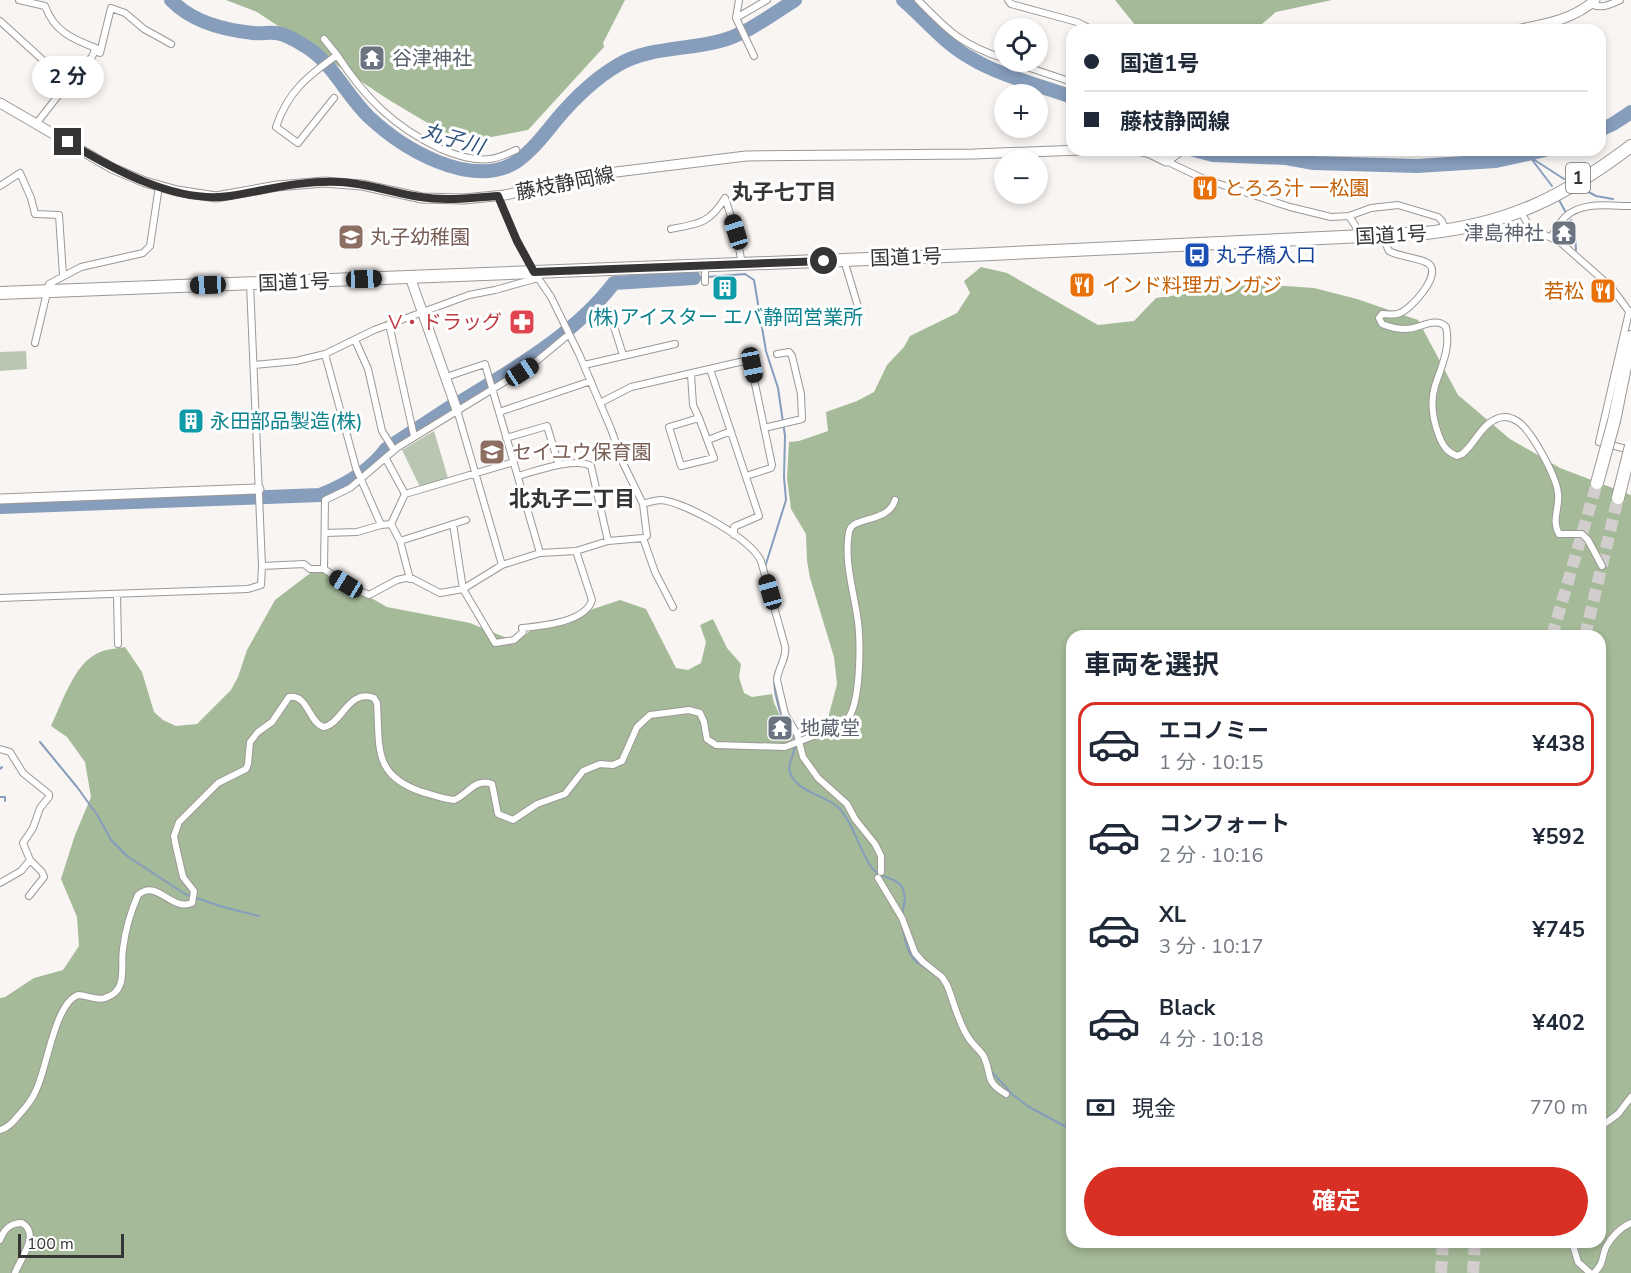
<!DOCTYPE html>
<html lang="ja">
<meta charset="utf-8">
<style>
body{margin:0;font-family:"Nunito Sans","Noto Sans JP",sans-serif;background:#f2f2f3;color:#1f2937;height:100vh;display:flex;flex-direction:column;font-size:22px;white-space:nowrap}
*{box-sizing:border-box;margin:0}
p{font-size:20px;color:#747a83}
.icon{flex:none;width:33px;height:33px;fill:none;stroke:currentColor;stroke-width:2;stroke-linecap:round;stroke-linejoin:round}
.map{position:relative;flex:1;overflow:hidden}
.panel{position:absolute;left:1066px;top:630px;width:540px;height:618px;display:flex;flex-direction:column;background:#fff;border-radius:18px;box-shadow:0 3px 9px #0003}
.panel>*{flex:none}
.guide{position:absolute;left:1066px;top:24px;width:540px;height:132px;border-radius:18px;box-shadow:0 3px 9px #0003;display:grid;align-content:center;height:132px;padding:0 18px;background:#fff}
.tools{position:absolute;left:994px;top:18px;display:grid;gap:12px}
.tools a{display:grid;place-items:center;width:54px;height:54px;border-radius:50%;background:#fff;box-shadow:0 3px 9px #0003;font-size:30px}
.scale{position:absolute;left:18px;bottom:15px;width:106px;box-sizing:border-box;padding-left:6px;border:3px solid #363434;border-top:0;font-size:16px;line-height:21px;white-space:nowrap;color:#363434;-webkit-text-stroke:4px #fff;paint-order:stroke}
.end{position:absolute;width:27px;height:27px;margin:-14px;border:8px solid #363434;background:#fff;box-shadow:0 0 0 3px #fff}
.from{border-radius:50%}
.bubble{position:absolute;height:42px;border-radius:21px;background:#fff;box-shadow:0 3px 9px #0003;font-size:20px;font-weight:700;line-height:42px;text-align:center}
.car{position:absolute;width:18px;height:36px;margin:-18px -9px;border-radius:8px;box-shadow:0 0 4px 2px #0007;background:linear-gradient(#222 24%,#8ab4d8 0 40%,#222 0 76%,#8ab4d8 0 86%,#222 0)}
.guide b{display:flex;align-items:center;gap:21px;height:57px;font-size:22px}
.guide b+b{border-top:2px solid #e0e1e3}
.guide i{width:15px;height:15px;background:#1f2937}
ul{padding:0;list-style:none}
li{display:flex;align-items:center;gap:18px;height:84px;margin:0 12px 9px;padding:0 6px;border:3px solid transparent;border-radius:18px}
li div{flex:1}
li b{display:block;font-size:22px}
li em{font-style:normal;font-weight:700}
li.selected{border-color:#d93025}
li>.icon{width:54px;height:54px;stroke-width:1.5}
h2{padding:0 18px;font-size:27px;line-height:72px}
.pay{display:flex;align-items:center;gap:15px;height:66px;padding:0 18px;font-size:22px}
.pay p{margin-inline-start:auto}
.button{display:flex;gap:12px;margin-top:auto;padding:12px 18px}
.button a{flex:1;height:69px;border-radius:36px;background:#d93025;color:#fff;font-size:24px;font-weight:700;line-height:69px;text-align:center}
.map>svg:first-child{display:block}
</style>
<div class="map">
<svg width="1631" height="1273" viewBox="0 0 1631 1273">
<rect width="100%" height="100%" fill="#f9f5f3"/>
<path fill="#b9c7b2" d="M26,351L27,369L0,371V352Z
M434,431L448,478L420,487L402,450Z"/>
<path fill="#a4ba98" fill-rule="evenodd" d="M226,0H625L603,43L604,47L528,130L491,137L453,138L389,100L257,12Z
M1115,0H1332L1276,12L1255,30H1139Z
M981,267L1007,273L1098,325L1134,321L1156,298L1255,284L1314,288L1357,299L1418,320L1458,395L1510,439L1560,468L1631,495V1273H0V998L5,997L34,978L63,970L79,946L77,917L61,879L75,835L91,797L85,762L67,737L51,726C61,705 73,668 93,656C102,649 114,649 125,647L142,672L154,712L163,720L176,726L197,724L231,690L238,677L247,650L275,600L313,571L322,572L336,578L387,607L470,623L517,642L530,631L568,624L593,609L620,600L646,609L676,668L688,670L701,663L706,642L700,625L713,619L727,648L741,664L739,677L744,693L752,697L772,694L774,703L789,734C804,738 812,732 826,726L837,684L834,657L810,578L807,561L806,534L791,509L787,478L789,442L799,441L828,431L826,412L857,401L874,392L887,365L904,347L910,336L957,313L970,293L964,281ZM1072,636H1600V1242H1072Z"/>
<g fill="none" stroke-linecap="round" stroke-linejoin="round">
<path stroke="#869dbc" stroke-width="2" d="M1525,155L1530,157L1552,186
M1533,159L1564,179
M1583,189L1596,196L1613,199
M1559,200L1565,211
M1571,220L1575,235L1576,250
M694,278L745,274L754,280L766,351L778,388L785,436L784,477L786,500L765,567
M776,671C771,683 778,707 783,719C787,726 793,732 795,739C798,756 780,765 796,782C808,795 826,796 839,808C854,824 859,850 872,868C879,879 895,876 902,887C907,896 904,905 902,914
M40,742L77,787L98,816L111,840L127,856L185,894L223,907L259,916
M0,769L2,767
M0,797H5V801
M902,925C906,945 908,961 928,969
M991,1071L1013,1095L1029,1107L1072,1130"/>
<path stroke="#869dbc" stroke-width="14" d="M171,0C192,22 223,30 253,33C261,34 269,32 276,33C285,34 297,41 305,46C332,62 346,95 369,117C402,148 470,190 516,162C532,151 545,134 557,119C573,100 596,78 618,65C648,47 687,50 720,41C747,34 771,15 795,0
M903,0C925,19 944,43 969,57C1000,76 1039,85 1072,97
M1600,130L1613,124L1631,112
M1194,150L1213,155L1286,158L1314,163L1417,166L1496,161L1545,150
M460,402C515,368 574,335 614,283L694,278
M0,507L320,495C345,485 370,471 386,449L450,407"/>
<path stroke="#d2cecd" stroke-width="12" stroke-dasharray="12 6" stroke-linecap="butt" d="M1552,636L1597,483
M1585,636L1618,498
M1441,1273L1443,1242
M1473,1273L1475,1242"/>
<g stroke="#9c9896" stroke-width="8">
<path id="street" d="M19,0L45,6C54,31 72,39 96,48L92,57L68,83L36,124
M739,0L736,18L754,56
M918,0C949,32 962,45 1005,59
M1008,0L1011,4L1077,22L1093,30
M1590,4C1602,9 1609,5 1620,0
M736,18L767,0
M0,21L68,83
M324,39L337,55C308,76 288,91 276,127L298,143L334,98
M94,51L100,53L111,8L125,13L144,29L171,44
M337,55C365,98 394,127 441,149C455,155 473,161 490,159C499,158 507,154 516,150
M1012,62L1072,82
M1166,161L1204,179L1290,207L1331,217L1349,216L1371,208L1398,205L1438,217L1442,221L1446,231
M0,186L20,173L31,198L35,214L59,215L63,275
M1521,212L1530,228L1560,242L1611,287L1631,314
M1349,216L1362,236
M671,229C699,224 710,223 725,198L736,232L742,264
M1382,236L1389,251C1399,257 1424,258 1430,265C1440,277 1411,309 1400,313C1394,316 1388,314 1382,314L1379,318L1382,324C1389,327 1398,329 1406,329C1419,329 1436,316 1446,327C1451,348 1441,367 1435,386C1430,402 1433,420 1439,436C1443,446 1447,452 1457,456L1462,454C1474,445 1480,427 1494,420C1501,416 1509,416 1517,421C1531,429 1556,476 1558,493C1560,508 1551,520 1559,534H1582L1588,540L1602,566
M1551,237C1556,231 1559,223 1565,217C1582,201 1610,206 1631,206
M844,260L859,310
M705,266V282
M609,311L623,355
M1629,312L1599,442L1631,450
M389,324L414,436
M355,340L368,369L382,431L394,450
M35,343L49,284L81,267L143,253L150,246L159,186
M325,354L356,468L381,525
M254,365L296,361L325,354L374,330L469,295L495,290L538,278
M584,365L675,344
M710,369L759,516L736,526L734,527V535
M691,374L693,405L699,418
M446,377L485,364L540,553
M600,403L631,387L744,361L751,365L772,465L771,468L746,476
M457,410L502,565
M499,412L591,381
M699,418L714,458L681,466L669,427Z
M764,428L802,419L801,394L792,356L789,352L777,354
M506,438L547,426L559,465
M708,440L731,431
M386,459L405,494
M518,476C536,471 574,457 591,466L608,541
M643,504C649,502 656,500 662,500C688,504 750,538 761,561L785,646C787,659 778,667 777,680L785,714L797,734L803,757L818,778L847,804L855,819L875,844L881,856V872
M391,524L405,494L514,462
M453,524L463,589L495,643L514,640L523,632L522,628C542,626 586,622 592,600L576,551
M325,533L357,532L381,525L391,524L400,541L410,579
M643,538L655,572L673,607
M400,541L466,520
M262,566L304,564L310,569H324L346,584L369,595L397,580L406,578L413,579L440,593L463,589L502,565L540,553L576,551L608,541L643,538L647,536L643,504L623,463L611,429L579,354L551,297L534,272L517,241L498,196
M324,569L325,500L350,488L398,447L532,365L568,335
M117,594L118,644
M0,598L248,589L261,585L262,566L250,284
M0,749L10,752L23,773L49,794V797L40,808L33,828L23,843L30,860L42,872L44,877L29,896
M878,878L902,918L915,953L923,962L942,977L947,985C954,1002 958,1022 968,1037C972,1044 979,1049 983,1055C993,1074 983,1081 1006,1094
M0,883L21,871L30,860
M1600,1127L1618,1114L1631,1097
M0,1130C8,1128 13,1122 18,1116C26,1107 33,1099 37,1088C47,1067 55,1003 78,995C87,995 96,1001 105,998C129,991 120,966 123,949C125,932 131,911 138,895C157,878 171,912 192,903L194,891L183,877L175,842L174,836L179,822L218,783L246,769L248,764L250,742L258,732L272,722L289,697C308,694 308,721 323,727C342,725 348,688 374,698L377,703C380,747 372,775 422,792C433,795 443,799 454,800C467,795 476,777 492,784L498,814L513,820L537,804L565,794L583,771L600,764L613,765L622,761L637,727L650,715L689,710L700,713L704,722L707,739L716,745L785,747L839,726C843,723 847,721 849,717C861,698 861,638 857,615C853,589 844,560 849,532C852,515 888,524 895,500
M0,1240C4,1229 10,1223 22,1223C41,1234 20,1259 15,1273
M1572,1242L1578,1262L1590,1273
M1594,1273C1605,1262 1601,1258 1606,1247C1611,1237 1621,1227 1631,1223"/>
</g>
<g stroke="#9c9896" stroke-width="11">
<path id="secondary" d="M1516,30C1545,24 1573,20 1595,0
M0,103L112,168L145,182L177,191L216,197L277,186L324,182L362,185L422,198L464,199L505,195L578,178L608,173L746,156L974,154L1081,150
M1138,150L1150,153L1166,161L1181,150
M410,277L457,410
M0,499L259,489"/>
</g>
<g stroke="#9c9896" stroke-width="14">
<path id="highway" d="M0,293L971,255L1426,233C1510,224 1565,196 1631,146
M1614,421L1631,337"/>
</g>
<use href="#street" stroke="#fff" stroke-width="6"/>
<use href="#secondary" stroke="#fff" stroke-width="9"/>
<use href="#highway" stroke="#fff" stroke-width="12"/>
<g stroke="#9c9896" stroke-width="14" stroke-linecap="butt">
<path id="highway-bridge" d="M1597,483L1614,421
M1618,498L1631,446"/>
</g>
<use href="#highway-bridge" stroke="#fff" stroke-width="12"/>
</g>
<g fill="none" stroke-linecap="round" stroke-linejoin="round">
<path stroke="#363434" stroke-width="8" d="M68,142C113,169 176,204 230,196C267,190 302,180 339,182C367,183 393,193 420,197C446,201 472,198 498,196L517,241L534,272L824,261"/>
</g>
<defs>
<g id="temple-square" transform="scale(1.35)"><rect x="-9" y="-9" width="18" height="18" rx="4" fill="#6b7280" stroke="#fff"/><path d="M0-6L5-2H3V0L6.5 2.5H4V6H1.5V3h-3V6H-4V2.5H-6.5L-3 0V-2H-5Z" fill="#fff"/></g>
<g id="restaurant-square" transform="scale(1.35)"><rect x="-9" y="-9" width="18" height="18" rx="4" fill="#e8710a" stroke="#fff"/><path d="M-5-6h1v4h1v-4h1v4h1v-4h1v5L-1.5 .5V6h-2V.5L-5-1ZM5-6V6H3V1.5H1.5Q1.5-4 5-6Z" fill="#fff"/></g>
<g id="school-square" transform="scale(1.35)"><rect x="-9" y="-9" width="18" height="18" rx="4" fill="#8d6e63" stroke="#fff"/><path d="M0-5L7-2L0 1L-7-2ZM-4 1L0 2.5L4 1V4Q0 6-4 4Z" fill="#fff"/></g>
<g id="bus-square" transform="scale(1.35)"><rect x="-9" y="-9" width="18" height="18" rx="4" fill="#1a4fb4" stroke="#fff"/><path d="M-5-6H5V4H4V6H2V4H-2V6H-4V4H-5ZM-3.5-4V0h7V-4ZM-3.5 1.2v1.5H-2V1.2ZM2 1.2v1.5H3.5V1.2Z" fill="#fff"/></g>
<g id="building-square" transform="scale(1.35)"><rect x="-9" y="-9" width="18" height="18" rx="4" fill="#0f9aa8" stroke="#fff"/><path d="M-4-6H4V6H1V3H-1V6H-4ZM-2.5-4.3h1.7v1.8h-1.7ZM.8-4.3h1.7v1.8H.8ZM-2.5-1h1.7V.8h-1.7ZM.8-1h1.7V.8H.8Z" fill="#fff"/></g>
<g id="pharmacy-square" transform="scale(1.35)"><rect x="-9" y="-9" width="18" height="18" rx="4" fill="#e0444e" stroke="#fff"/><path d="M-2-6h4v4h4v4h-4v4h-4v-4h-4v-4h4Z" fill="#fff"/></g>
</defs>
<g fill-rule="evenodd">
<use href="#temple-square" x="372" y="58"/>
<use href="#restaurant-square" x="1205" y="188"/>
<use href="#temple-square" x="1564" y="233"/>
<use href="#school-square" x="351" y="237"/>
<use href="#bus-square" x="1197" y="255"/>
<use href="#restaurant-square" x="1082" y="285"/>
<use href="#building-square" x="725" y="288"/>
<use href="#restaurant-square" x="1603" y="291"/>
<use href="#pharmacy-square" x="522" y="322"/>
<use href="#building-square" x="191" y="421"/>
<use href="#school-square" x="492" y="452"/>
<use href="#temple-square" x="780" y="728"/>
</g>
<g text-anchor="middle" stroke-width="6" stroke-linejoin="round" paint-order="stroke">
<rect fill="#fff" stroke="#727171" stroke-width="1.5" x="1566" y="163" width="24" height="30" rx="4.5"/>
<g font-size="18" font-weight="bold" fill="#363434">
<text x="1578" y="184">1</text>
</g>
<g font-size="20" fill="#5b616d" stroke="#fff" text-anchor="start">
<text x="392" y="65">谷津神社</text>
<text x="1544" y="240" text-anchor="end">津島神社</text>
<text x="800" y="735">地蔵堂</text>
</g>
<g font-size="20" fill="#363434" stroke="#fff">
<text transform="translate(565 183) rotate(-11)" y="7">藤枝静岡線</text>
<text transform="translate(1391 235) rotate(-3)" y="7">国道1号</text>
<text transform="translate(906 257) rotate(-2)" y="7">国道1号</text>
<text transform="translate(294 282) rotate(-2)" y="7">国道1号</text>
</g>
<g font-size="20" fill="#c56008" stroke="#fff" text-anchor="start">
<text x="1224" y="195">とろろ汁 一松園</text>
<text x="1102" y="292">インド料理ガンガジ</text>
<text x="1584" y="298" text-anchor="end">若松</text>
</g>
<g font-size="20" fill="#785e54" stroke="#fff" text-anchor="start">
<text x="370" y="244">丸子幼稚園</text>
<text x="512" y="459">セイユウ保育園</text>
</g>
<g font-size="20" fill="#164399" stroke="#fff" text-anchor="start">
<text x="1216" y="262">丸子橋入口</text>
</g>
<g font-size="20" fill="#0d838f" stroke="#fff">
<text x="725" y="324">(株)アイスター エバ静岡営業所</text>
<text x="210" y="428" text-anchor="start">永田部品製造(株)</text>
</g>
<g font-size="20" fill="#be3a42" stroke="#fff" text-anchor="end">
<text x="502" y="329">V・ドラッグ</text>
</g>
<g font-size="21" font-style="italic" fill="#335581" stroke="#fff">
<text transform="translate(453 139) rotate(16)" y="7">丸子川</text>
</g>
<g font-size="21" font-weight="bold" fill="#363434" stroke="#fff">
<text x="784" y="199">丸子七丁目</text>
<text x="572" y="506">北丸子二丁目</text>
</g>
</g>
</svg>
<div class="tools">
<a><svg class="icon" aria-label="locate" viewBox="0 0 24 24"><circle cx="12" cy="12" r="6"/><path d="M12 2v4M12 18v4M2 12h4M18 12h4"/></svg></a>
<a>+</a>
<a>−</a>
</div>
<div class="scale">100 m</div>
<i class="end from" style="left:824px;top:261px"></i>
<i class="end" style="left:68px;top:142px"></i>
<div class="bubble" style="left:32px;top:56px;width:72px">2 分</div>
<i class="car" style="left:736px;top:232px;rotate:343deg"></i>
<i class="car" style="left:364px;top:279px;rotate:88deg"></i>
<i class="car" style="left:208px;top:285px;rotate:268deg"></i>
<i class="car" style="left:752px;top:365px;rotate:169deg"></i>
<i class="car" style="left:522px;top:372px;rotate:57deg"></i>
<i class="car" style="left:346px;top:584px;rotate:301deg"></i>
<i class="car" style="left:770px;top:592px;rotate:344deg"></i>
<div class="guide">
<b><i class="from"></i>国道1号</b>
<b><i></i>藤枝静岡線</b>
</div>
<section class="panel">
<h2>車両を選択</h2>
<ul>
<li class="selected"><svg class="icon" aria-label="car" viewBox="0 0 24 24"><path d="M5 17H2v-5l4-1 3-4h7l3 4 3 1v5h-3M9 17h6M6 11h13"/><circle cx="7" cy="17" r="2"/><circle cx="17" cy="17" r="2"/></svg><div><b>エコノミー</b><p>1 分 · 10:15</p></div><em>¥438</em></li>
<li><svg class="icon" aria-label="car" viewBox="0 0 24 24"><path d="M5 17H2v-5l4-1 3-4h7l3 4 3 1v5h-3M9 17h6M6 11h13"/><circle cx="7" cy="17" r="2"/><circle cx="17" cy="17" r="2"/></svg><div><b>コンフォート</b><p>2 分 · 10:16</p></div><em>¥592</em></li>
<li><svg class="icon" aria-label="car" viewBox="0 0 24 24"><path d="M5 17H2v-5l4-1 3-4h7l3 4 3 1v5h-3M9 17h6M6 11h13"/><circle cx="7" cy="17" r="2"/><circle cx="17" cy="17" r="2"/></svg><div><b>XL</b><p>3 分 · 10:17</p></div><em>¥745</em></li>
<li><svg class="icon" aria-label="car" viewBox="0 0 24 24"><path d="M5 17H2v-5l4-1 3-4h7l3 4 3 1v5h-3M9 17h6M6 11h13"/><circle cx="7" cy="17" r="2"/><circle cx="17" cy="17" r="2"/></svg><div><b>Black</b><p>4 分 · 10:18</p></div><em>¥402</em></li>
</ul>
<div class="pay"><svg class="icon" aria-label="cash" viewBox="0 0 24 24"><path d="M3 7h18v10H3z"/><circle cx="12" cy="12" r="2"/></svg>現金<p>770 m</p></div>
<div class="button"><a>確定</a></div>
</section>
</div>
